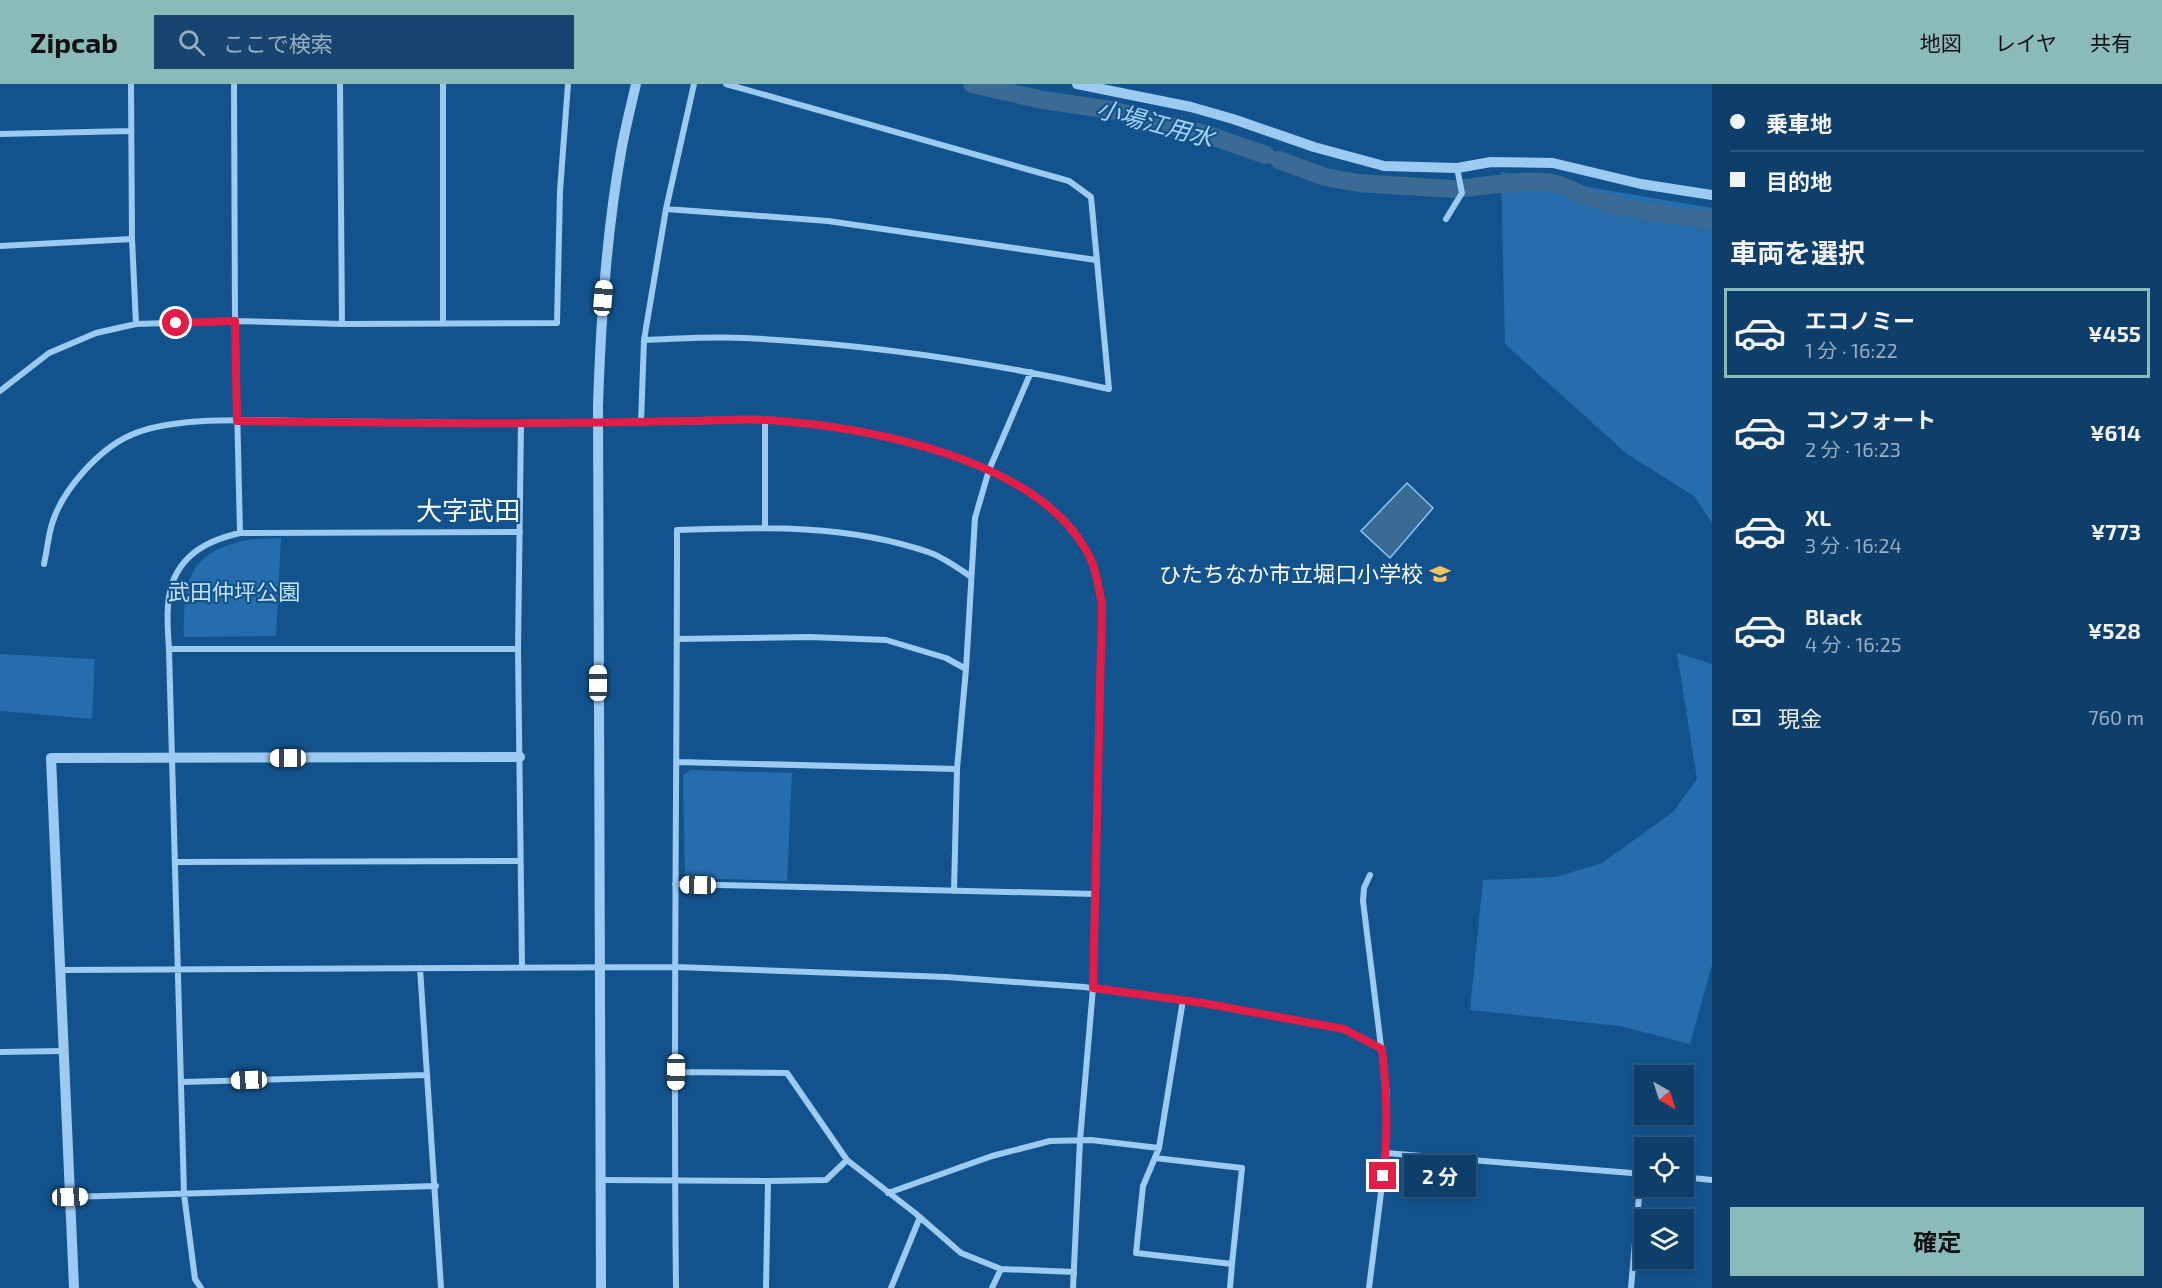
<!DOCTYPE html>
<html lang="ja">
<meta charset="utf-8">
<style>
body{margin:0;font-family:"Exo 2","Noto Sans JP",sans-serif;background:#174570;color:#f1f3f6;height:100vh;display:flex;flex-direction:column;font-size:22px;white-space:nowrap}
*{box-sizing:border-box;margin:0}
p{font-size:20px;color:#9baec1}
.icon{flex:none;width:33px;height:33px;fill:none;stroke:currentColor;stroke-width:2;stroke-linecap:round;stroke-linejoin:round}
.map{position:relative;flex:1;overflow:hidden}
.panel{display:flex;flex-direction:column;background:#0e3e6a;width:450px}
.panel>*{flex:none}
.hud{display:grid;align-content:center;height:132px;padding:0 18px;background:#0e3e6a}
.needle{width:39px;rotate:141deg}
.fabs{position:absolute;left:1634px;top:981px;display:grid;gap:12px}
.fabs a{display:grid;place-items:center;width:60px;height:60px;border-radius:0px;background:#0e3e6a;box-shadow:0 3px 9px #0003,0 0 0 2px #2e577e;font-size:30px}
.end{position:absolute;width:27px;height:27px;margin:-14px;border:8px solid #e11d48;background:#fff;box-shadow:0 0 0 3px #fff}
.from{border-radius:50%}
.bubble{position:absolute;height:42px;border-radius:0px;background:#0e3e6a;box-shadow:0 3px 9px #0003,0 0 0 2px #2e577e;font-size:20px;font-weight:700;line-height:42px;text-align:center}
.car{position:absolute;width:18px;height:36px;margin:-18px -9px;border-radius:8px;box-shadow:0 0 4px 2px #0007;background:linear-gradient(#fff 24%,#345 0 40%,#fff 0 76%,#345 0 86%,#fff 0)}
.hud b{display:flex;align-items:center;gap:21px;height:57px;font-size:22px}
.hud b+b{border-top:2px solid #2e577e}
.hud i{width:15px;height:15px;background:#f1f3f6}
ul{padding:0;list-style:none}
li{display:flex;align-items:center;gap:18px;height:90px;margin:0 12px 9px;padding:0 6px;border:3px solid transparent;border-radius:0px}
li div{flex:1}
li b{display:block;font-size:22px}
li em{font-style:normal;font-weight:700}
li.active{border-color:#8bbbb9}
li>.icon{width:54px;height:54px;stroke-width:1.5}
h2{padding:0 18px;font-size:27px;line-height:72px}
.pay{display:flex;align-items:center;gap:15px;height:66px;padding:0 18px;font-size:22px}
.pay p{margin-inline-start:auto}
.action{display:flex;gap:12px;margin-top:auto;padding:12px 18px}
.action a{flex:1;height:69px;border-radius:0px;background:#8bbbb9;color:#111;font-size:24px;font-weight:700;line-height:69px;text-align:center}
header{display:flex;align-items:center;gap:36px;box-sizing:border-box;height:84px;padding:0 30px;background:#8bbbb9;color:#111}
header strong{font-size:28px}
nav{display:flex;gap:33px;margin-inline-start:auto;font-size:21px}
.search{width:420px;height:54px;background:#174570;display:flex;align-items:center;gap:15px;box-sizing:border-box;padding:0 21px;border-radius:0px;color:#9baec1;font-size:22px}
main{display:flex;flex:1;min-height:0}
.map>svg:first-child{display:block}
</style>
<header>
<strong>Zipcab</strong>
<div class="search"><svg class="icon" aria-label="search" viewBox="0 0 24 24"><circle cx="10" cy="10" r="6"/><path d="M15 15l6 6"/></svg>ここで検索</div>
<nav><a>地図</a><a>レイヤ</a><a>共有</a></nav>
</header>
<main>
<div class="map">
<svg width="1712" height="1204" viewBox="0 0 1712 1204">
<rect width="100%" height="100%" fill="#13538d"/>
<path fill="#256dac" d="M1501,88L1712,124V439L1694,412L1627,370L1505,260Z
M281,454L276,552L184,553C184,501 185,470 243,457C255,454 269,455 281,454Z
M1677,569L1712,580V881L1690,960L1620,942L1470,926L1483,796L1556,793L1602,779L1673,728L1697,695Z
M0,570L95,575L92,635L0,627Z
M691,686L792,689L787,797L685,794L683,691Z"/>
<path fill="#3b6a94" stroke="#8ec6f4" stroke-width="1.5" d="M1407,399L1433,424L1390,474L1361,447Z"/>
<g fill="none" stroke-linecap="round" stroke-linejoin="round">
<path stroke="#3b6a94" stroke-width="18" d="M972,0L1043,16L1111,26L1205,50L1266,71
M1279,76L1325,93L1358,99L1453,105
M1465,104C1489,101 1534,94 1557,100C1567,103 1577,109 1587,113C1626,126 1668,131 1709,136"/>
<path stroke="#9ccaf1" stroke-width="6" d="M131,0L132,155L136,240
M234,0L235,237L240,449
M340,0L342,240
M443,0V239
M0,50L131,47
M666,125L828,137L1096,176
M1446,135L1462,109L1457,84
M0,162L132,155
M644,256C677,255 711,252 744,254C866,260 990,278 1109,305L1091,113L1069,97L726,0
M0,307L49,269L96,249L136,240L235,237L342,240L557,239L560,107L568,0
M641,338L644,256L666,125L694,0
M521,339L518,565L522,883
M618,339C651,338 684,337 717,337C734,336 751,335 767,336C861,342 1041,375 1087,468C1096,484 1098,502 1102,520L1093,904L1080,1056L1073,1204
M765,443V335
M44,480C47,467 48,453 52,440C62,406 99,365 131,351C176,331 257,337 307,337C396,338 485,340 575,339
M677,555L810,553L886,556L946,574L966,585
M169,565H518
M677,678L957,685
M176,778L520,777
M675,800L1096,810
M954,807L957,685L966,585L975,434L989,386L1031,288
M420,884L441,1204
M60,886L676,883L946,893L1084,903L1203,919L1344,945L1382,965
M0,968L63,967
M676,988L787,989L847,1076L915,1129L961,1169L1001,1185L1074,1188V1191
M182,998L427,991
M1386,1069L1644,1090
M1155,1074L1242,1084L1232,1180L1136,1169L1143,1102L1159,1064L1183,916
M1683,1093L1712,1096
M601,1096L768,1097L826,1096L847,1076
M888,1109L992,1072L1050,1057L1091,1056L1159,1064
M70,1113L436,1102
M201,1204L195,1195L184,1110L169,565C168,549 166,530 169,513C175,474 204,457 240,449L520,448
M676,1204C673,952 677,699 677,446C763,443 848,440 931,469C944,474 958,484 970,492
M766,1204L768,1097
M891,1204L920,1133
M992,1204L1001,1185
M1230,1204L1232,1180
M1369,1204L1386,1069L1387,1011L1363,817L1364,804L1370,791
M1631,1204L1641,1090"/>
<path stroke="#9ccaf1" stroke-width="10" d="M1077,0L1191,23L1233,35L1314,63L1384,82L1457,84L1491,78L1553,79L1641,100L1712,111
M74,1204L51,674L520,673
M601,1204L598,321C601,236 606,152 621,68C625,45 631,22 636,0"/>
<path stroke="#9ccaf1" stroke-width="6" d="M575,339H618"/>
</g>
<g fill="none" stroke-linecap="round" stroke-linejoin="round">
<path stroke="#e11d48" stroke-width="8" d="M176,239L235,237L237,337C335,338 433,340 531,339C581,339 632,338 683,337C711,337 740,334 768,336C866,343 1033,373 1086,466C1096,482 1098,502 1102,520L1093,904L1203,919L1344,945L1382,965C1387,1008 1389,1048 1383,1092"/>
</g>
<defs>
<g id="school-bare" transform="scale(1.62)"><path d="M0-5L7-2L0 1L-7-2ZM-4 1L0 2.5L4 1V4Q0 6-4 4Z" fill="#ffc25c" stroke="#13538d" stroke-width="2.5" paint-order="stroke"/></g>
</defs>
<g fill-rule="evenodd">
<use href="#school-bare" x="1440" y="490"/>
</g>
<g text-anchor="middle" stroke-width="4.5" stroke-linejoin="round" paint-order="stroke">
<g font-size="22" fill="#fff" stroke="#13538d" text-anchor="end">
<text x="1423" y="498">ひたちなか市立堀口小学校</text>
</g>
<g font-size="22" fill="#c3e2fc" stroke="#13538d">
<text x="234" y="516">武田仲坪公園</text>
</g>
<g font-size="24" font-style="italic" fill="#a8d4f8" stroke="#13538d">
<text transform="translate(1155 40) rotate(15)" y="8">小場江用水</text>
</g>
<g font-size="26" fill="#fff" stroke="#13538d">
<text x="468" y="436">大字武田</text>
</g>
</g>
</svg>
<div class="fabs">
<a><svg class="needle" viewBox="-14 -14 28 28"><path d="M0-13l5 13h-10z" fill="#e53935"/><path d="M0 13l5-13h-10z" fill="#9baec1"/></svg></a>
<a><svg class="icon" aria-label="locate" viewBox="0 0 24 24"><circle cx="12" cy="12" r="6"/><path d="M12 2v4M12 18v4M2 12h4M18 12h4"/></svg></a>
<a><svg class="icon" aria-label="layers" viewBox="0 0 24 24"><path d="M12 4l9 5-9 5-9-5zM3 14l9 5 9-5"/></svg></a>
</div>
<i class="end from" style="left:176px;top:239px"></i>
<i class="end" style="left:1383px;top:1092px"></i>
<div class="bubble" style="left:1404px;top:1071px;width:72px">2 分</div>
<i class="car" style="left:603px;top:214px;rotate:5deg"></i>
<i class="car" style="left:598px;top:599px;rotate:0deg"></i>
<i class="car" style="left:288px;top:674px;rotate:270deg"></i>
<i class="car" style="left:698px;top:801px;rotate:271deg"></i>
<i class="car" style="left:676px;top:988px;rotate:181deg"></i>
<i class="car" style="left:249px;top:996px;rotate:268deg"></i>
<i class="car" style="left:70px;top:1113px;rotate:88deg"></i>
</div>
<section class="panel">
<div class="hud">
<b><i class="from"></i>乗車地</b>
<b><i></i>目的地</b>
</div>
<h2>車両を選択</h2>
<ul>
<li class="active"><svg class="icon" aria-label="car" viewBox="0 0 24 24"><path d="M5 17H2v-5l4-1 3-4h7l3 4 3 1v5h-3M9 17h6M6 11h13"/><circle cx="7" cy="17" r="2"/><circle cx="17" cy="17" r="2"/></svg><div><b>エコノミー</b><p>1 分 · 16:22</p></div><em>¥455</em></li>
<li><svg class="icon" aria-label="car" viewBox="0 0 24 24"><path d="M5 17H2v-5l4-1 3-4h7l3 4 3 1v5h-3M9 17h6M6 11h13"/><circle cx="7" cy="17" r="2"/><circle cx="17" cy="17" r="2"/></svg><div><b>コンフォート</b><p>2 分 · 16:23</p></div><em>¥614</em></li>
<li><svg class="icon" aria-label="car" viewBox="0 0 24 24"><path d="M5 17H2v-5l4-1 3-4h7l3 4 3 1v5h-3M9 17h6M6 11h13"/><circle cx="7" cy="17" r="2"/><circle cx="17" cy="17" r="2"/></svg><div><b>XL</b><p>3 分 · 16:24</p></div><em>¥773</em></li>
<li><svg class="icon" aria-label="car" viewBox="0 0 24 24"><path d="M5 17H2v-5l4-1 3-4h7l3 4 3 1v5h-3M9 17h6M6 11h13"/><circle cx="7" cy="17" r="2"/><circle cx="17" cy="17" r="2"/></svg><div><b>Black</b><p>4 分 · 16:25</p></div><em>¥528</em></li>
</ul>
<div class="pay"><svg class="icon" aria-label="cash" viewBox="0 0 24 24"><path d="M3 7h18v10H3z"/><circle cx="12" cy="12" r="2"/></svg>現金<p>760 m</p></div>
<div class="action"><a>確定</a></div>
</section>
</main>
